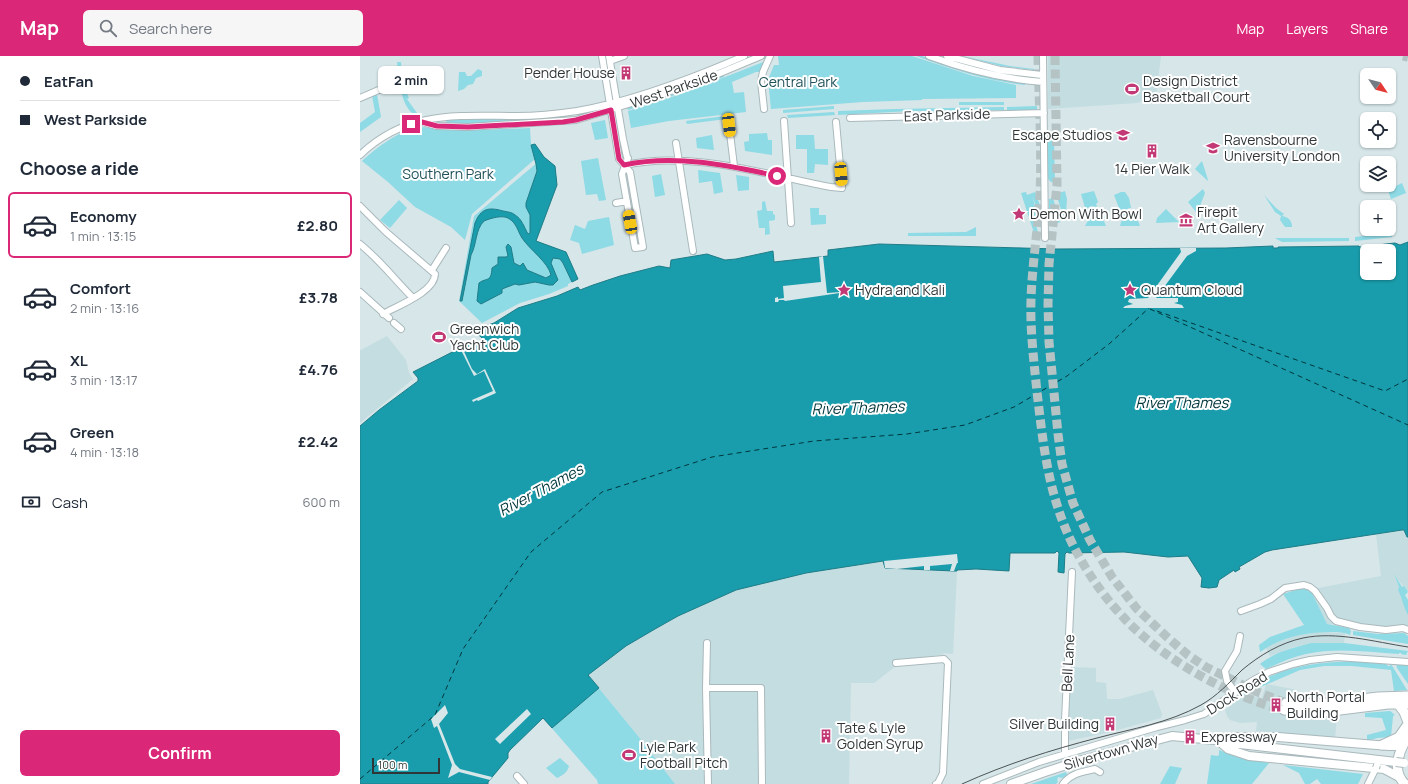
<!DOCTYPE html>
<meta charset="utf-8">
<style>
body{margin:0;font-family:Manrope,sans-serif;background:#f6f6f7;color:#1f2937;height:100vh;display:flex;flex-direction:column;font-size:15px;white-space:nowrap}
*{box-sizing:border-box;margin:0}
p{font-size:13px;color:#747a83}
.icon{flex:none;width:22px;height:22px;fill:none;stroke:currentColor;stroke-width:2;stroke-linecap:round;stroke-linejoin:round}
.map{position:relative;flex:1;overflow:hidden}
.panel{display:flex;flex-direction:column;background:#fff;width:360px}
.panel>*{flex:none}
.guide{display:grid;align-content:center;height:88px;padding:0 20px;background:#fff}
.needle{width:26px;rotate:125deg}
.tools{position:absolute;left:1000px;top:12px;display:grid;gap:8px}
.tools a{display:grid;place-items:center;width:36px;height:36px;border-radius:6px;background:#fff;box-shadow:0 1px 3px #0004;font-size:20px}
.scale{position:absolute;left:12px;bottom:10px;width:68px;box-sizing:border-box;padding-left:4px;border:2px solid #303637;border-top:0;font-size:11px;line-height:14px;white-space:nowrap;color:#303637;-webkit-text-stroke:3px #fff;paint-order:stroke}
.end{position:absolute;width:18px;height:18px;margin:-9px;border:5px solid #db2777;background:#fff;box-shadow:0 0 0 2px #fff}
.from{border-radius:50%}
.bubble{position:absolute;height:28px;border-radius:6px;background:#fff;box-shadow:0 1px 3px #0004;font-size:13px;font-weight:700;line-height:28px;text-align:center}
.car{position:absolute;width:12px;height:24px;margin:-12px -6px;border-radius:5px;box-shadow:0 0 3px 1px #0007;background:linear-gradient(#f5c518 24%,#345 0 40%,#f5c518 0 76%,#345 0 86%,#f5c518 0)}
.guide b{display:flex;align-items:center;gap:14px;height:38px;font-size:15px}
.guide b+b{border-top:1px solid #e0e1e3}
.guide i{width:10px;height:10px;background:#1f2937}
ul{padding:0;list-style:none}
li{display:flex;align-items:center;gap:12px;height:66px;margin:0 8px 6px;padding:0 12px;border:2px solid transparent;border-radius:6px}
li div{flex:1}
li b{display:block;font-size:15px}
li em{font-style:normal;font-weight:700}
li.current{border-color:#db2777}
li>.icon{width:36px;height:36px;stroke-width:1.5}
h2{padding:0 20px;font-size:18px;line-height:48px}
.pay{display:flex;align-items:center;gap:10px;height:44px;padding:0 20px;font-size:15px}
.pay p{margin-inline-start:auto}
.primary-button{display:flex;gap:8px;margin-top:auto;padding:8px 20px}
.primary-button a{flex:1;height:46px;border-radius:6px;background:#db2777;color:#fff;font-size:16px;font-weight:700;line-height:46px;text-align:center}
header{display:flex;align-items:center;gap:24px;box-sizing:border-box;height:56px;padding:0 20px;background:#db2777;color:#fff}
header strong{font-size:19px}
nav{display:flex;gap:22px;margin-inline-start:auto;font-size:14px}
.search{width:280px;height:36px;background:#f6f6f7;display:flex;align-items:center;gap:10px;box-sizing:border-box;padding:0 14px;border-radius:6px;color:#747a83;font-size:15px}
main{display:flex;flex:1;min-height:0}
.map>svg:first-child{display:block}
</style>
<header>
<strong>Map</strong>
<div class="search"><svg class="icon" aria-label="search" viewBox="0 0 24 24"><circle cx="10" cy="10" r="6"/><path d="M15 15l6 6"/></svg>Search here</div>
<nav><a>Map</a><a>Layers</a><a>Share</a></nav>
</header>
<main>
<section class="panel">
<div class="guide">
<b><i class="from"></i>EatFan</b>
<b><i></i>West Parkside</b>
</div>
<h2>Choose a ride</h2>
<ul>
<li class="current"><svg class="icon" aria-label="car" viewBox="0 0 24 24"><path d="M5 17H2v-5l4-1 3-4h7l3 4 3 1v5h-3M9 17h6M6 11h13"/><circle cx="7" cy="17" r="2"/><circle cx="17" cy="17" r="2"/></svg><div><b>Economy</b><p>1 min · 13:15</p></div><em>£2.80</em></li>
<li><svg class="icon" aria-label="car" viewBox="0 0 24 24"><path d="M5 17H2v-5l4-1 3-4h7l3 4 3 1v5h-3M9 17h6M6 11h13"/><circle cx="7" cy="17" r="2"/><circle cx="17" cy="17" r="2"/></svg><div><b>Comfort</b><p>2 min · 13:16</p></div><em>£3.78</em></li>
<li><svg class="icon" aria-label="car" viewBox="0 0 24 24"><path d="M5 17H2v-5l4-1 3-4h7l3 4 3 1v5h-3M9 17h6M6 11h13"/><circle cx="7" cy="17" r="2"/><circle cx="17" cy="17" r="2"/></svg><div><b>XL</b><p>3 min · 13:17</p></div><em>£4.76</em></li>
<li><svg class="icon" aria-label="car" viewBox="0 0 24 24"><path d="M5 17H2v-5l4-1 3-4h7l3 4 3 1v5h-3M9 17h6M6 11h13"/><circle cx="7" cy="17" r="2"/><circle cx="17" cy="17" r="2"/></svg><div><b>Green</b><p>4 min · 13:18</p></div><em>£2.42</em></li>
</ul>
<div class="pay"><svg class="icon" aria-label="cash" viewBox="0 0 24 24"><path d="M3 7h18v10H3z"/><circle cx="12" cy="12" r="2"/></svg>Cash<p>600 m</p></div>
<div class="primary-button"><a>Confirm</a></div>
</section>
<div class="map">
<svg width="1048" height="728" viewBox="0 0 1048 728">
<rect width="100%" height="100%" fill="#d6e6e9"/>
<path fill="#c3dde0" d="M688,0H801L796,40L777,47L688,53Z
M27,280L46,304L49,317L53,323L0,367V294H1Z
M1042,474H1044L1047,480L1048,481V536L1034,519L1048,553V571L1047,573L967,568L952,537L948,534L1021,520L1016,478Z
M524,505L537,513L597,515L593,598L585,597L581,599L536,604V610L514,627H491L489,728H315L278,680L228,619L266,590L295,573L318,560L376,534L446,517Z
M961,576L985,577L984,587H951L931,592L910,600L906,592L919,585L939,579Z
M710,611L736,612V626L746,627L747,643H760L793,634L802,658L801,662L750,676L707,685Z
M906,628L937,634L936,643L926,658L946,661L977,660L975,682L896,675L897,666L880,667L870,664L867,660L865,654L884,639L902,642Z"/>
<path fill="#8edae5" d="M418,0H552L613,20L656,29V42L562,43V44L503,46L411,53L408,24L414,9H419Z
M556,0H562L587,9L665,27V29C627,25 592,13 556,0Z
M602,0L650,10L674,13V14L641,10Z
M406,5L401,16H396L372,26L374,37L384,36L386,56L309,65L271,72L268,55L324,37Z
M37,6H41L42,27L49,42L47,43L57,57L53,58C40,47 39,23 37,6Z
M118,13L122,15V20L116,22L113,28L108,29L104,33L98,35L99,16H105L107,20H111Z
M363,19L364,21L312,40L268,54L267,52L311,38Z
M17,38L21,61L0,76V67L15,56L12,39Z
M599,46H644V49H599Z
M474,50V53L423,57V54Z
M677,50V54H647V51Z
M644,51V54L551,55L478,59V55L535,53Z
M474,56L475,59L428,62L427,59Z
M365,60L366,63L327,68L326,65Z
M87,63H154V65H146V67L88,68L86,66Z
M245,64L248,82L235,84L231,67Z
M60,71L122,74L170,72L171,89L175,103L112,158L105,184L91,171L55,151L28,126L2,105C16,92 41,73 60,71Z
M407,77L408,84H412V99L385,95L384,86L389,85V78Z
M352,79L354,94L337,92L336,82Z
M436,79H454L455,93H468V109L455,108L454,117H447V93H436Z
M690,84H694L695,126H691L688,123V85Z
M184,101L195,110L197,129L176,185L206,196L218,223L208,228V230L189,238L160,247L122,267L99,245L114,160Z
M238,102L246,144L239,145L237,138L226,139L221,105Z
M842,105L848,124V125L835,113Z
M338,114L360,117L363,136L354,138L352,125L339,127Z
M301,118L305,139L295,141L292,120Z
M376,119L389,121V134L378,135Z
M1042,127L1046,137L1031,143L1028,134Z
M843,133L845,137L838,155L836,156L828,146Z
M705,135L707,143L706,157L703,159L696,138Z
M734,135L738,146L736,148L737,151L731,150L726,155L721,138Z
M666,136L667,139L675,136L681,152L677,153L672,140L680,167L676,169L678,176L674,177L661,137Z
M761,136H765L769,142L771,152H768L772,156L774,155L780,170H760L764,155L761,157L754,139Z
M904,139L916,152L924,158L922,160C928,161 932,164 932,171H925L920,164L921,160L915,156Z
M693,142L700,166L691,170L689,162V143Z
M39,144L47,152L30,172L20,164Z
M405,145L407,155H413V158L415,159V164L409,165L410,178L405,179V172H399L397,155L402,154V146Z
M450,152H459V159H466V168L451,169Z
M733,153H738L739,155L742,154L741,155L745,161L743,163L746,170H725L730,161L729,155H733Z
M806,153L819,166L796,167L797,162Z
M249,161L254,189L222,198L219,187L210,184L215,169L225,173L228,165Z
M616,171V180H548V177L606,176Z
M1032,177V181L995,185V181Z
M915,182H989V185L922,186Z
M1042,463L1048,481H1047L1044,474H1042L912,494L905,496L879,511L880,513L875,516L874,514L859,524L857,531L849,532L841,531L842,522L828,500L808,501L764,496L709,497L707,496L705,498L704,517L698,516L699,497L697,495L695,497H650L649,515L616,513L597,514V515H594L525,512L523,505L446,517L376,534L318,560L295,573L266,590L228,619L278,680L315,728H238L237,724L183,662L150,694L148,697V702L128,726V728H65L80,699L421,497Z
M1034,518L1042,531L1044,530L1048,536L1045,539L1048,544V559C1043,550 1043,544 1038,534L1039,531Z
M942,532L948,534L952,537L967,568L989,572L991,575L990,579C984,576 978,576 972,576C946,576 921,581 900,596L899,589L910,581L944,569L923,538Z
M993,575L1018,578L1044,577L1048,580V588L993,579Z
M951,587H984L1048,595L1046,599L1041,598V597H1039V598C1009,596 976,591 946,598C932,601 919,607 906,613L900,608C915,596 932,592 951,587Z
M991,605L1026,608L1028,610H1030L1031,608L1047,634L1034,635L1031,614L992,610H964L940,614L889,636L869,649C872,643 879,639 885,635C918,611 951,607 991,605Z
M1036,607L1048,608V628L1037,612Z
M1030,655L1035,659L1033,660L1031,681L1017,682L1007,685V679L1026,674L1022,662L1005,661V657Z
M859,694L877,701L909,707L892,728H847L851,699L857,700L859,699Z
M200,702L209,710C207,717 203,719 197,722L186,712Z
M923,709L1003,718L998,728H961L957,723L950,728H945L939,717Z
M810,710L822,712L815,728H800Z
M706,716L707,719L702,722L698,721L697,724L698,726L696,728H671Z"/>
<path fill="#199cab" stroke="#207d88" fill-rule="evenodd" d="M175,88L184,101L195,110L197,129L176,185L206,196L218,223L212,226L203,207L200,203L193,202L191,207L198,224L193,229H189L175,226L159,229L155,228L142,233V237L121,248L117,245L119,227C127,221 131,227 132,212L138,208V201H146L148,200L146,191L148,188L151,191L154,207L160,210L163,207L167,214L186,222L191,219C188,206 170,194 162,182C158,176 157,167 148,162C142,159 131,162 124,165C115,174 117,188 111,199L102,245H100L115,167C121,152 129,151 143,155C147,156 152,156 155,159C162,163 164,171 168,178L170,177V159L166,151V147L177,115L176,108L171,89Z
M1048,186V481H1047L1044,474H1042L912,494L905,496L879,511L880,513L875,516L874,514L859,524L857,531L849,532L841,531L842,522L828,500L808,501L764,496L709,497L707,496L705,498L704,517L698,516L699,497L697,495L695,497H650L649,515L616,513L597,514V515H594L525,512L523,505L446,517L376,534L318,560L295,573L266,590L228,619L239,632L192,672L183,662L150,694L148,697V702L128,726V728H0V370L19,354L58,325V322L53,316L114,285L118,288L122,282L113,274L134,267L158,252L197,240L218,231L220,234L233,229L260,220L299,210L310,212L311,204L347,198L365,204L376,203L413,195L414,206L468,200V194L519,188L697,193L866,192L913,190V192H918V191L999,190L1000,191L1035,187L1040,189ZM1007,195H1029V217H1007Z"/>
<path fill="#d6e6e9" d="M820,192H836V195L827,200L796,242H818V246L814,247L822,249L824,252H763L765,250L773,248L768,246L769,243L788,242L821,196Z
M463,200L467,237L480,236V231L487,230L488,237L481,238L480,237L425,245L424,244H419L418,246H415V242L418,241V243L424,242L423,230L461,226L459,201Z
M102,291L112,313L117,318L125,313L136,337L118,345L117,344L113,346L112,344L133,335L124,315L114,320L100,292Z
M597,498L598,507H597L594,515H590L592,508L570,510V514H564V510L537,513L525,512L524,505Z
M85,649L88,657L79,668L95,708L100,713L132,721L130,724L99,716L88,722L92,709L77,670L74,672L71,663Z
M167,653L171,658L140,688L135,683Z"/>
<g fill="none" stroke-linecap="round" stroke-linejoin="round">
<path stroke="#00363c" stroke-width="1" stroke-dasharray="5 4" stroke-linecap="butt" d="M790,253L1048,369
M797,255L1025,335L1048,323
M0,723L75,659L103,593L171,496L242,436L352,401L454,385L547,378L605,369L654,351L707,320L749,288L789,252"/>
<path stroke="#b5c3c5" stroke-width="9" stroke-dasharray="9 4.5" stroke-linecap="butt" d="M678,0C679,46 682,93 680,139C678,174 672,209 671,244C670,274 674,306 677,336C682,378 686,418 700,458C713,496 737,534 765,563C804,604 869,640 924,654
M695,0L697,129L689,208L688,248L689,286L698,378L702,408L713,447L730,484L752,521L777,553L807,581L828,599L846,611L895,635L926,647
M1043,0L1048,1"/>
<g stroke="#aab9bc" stroke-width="8">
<path id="minor" d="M242,0L259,103L270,116L283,191L275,192L262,118L268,102L267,101L263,83L249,0
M569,0C607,14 642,23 683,26
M587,0L640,14L682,19
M683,0L685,182
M250,5L264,0
M0,42L28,30
M404,53L401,25L403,16L410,0
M490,62L684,57
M58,65L77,70L108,71L216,64L308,36L341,25L401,0
M424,65L431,167
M369,69L374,110
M316,87L333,195
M0,99C47,54 97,60 157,60C177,60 197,58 217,55C274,45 331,23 384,0
M265,109C330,94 407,119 471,131L482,132L476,66
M256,147L267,145
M0,150L26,176L75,218C75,236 37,250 23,258
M0,188C20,204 35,224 53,242
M72,214L86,192
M0,236L29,262
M34,267L41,273
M881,555L900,548L911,543L925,532L944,529L950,531L955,535L967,552L971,560L976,565L1000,571L1026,574L1043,572L1048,574
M347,587L346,632L348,728
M536,607L584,603L588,607L583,717L578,727L576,728
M346,632H401L402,728
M875,636L867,625L865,615L877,595L880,580
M705,698V664L712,516
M157,720L164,728
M623,728L679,706L797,671L825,664L844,658L892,625L909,616L933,608L950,604L977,601L1048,606
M703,728C711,717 723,716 735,713L740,716
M1008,728L1016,712"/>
</g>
<g stroke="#aab9bc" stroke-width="10">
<path id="major" d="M860,686L868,693L889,700L1024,713L1039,721
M863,686L1036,706
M651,728L685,716L722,704L812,680L854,684L867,681H918L1029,690H1038L1043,688"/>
</g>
<g stroke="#aab9bc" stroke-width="11">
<path id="highway" d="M926,647L959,648L1018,641L1048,640
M1038,648L1044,656L1048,666
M924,654L956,657L1028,648H1048
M1022,689L1039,681L1048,668
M1045,728C1031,715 1039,694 1048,681"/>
</g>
<use href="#minor" stroke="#fff" stroke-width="6"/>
<use href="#major" stroke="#fff" stroke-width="8"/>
<use href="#highway" stroke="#fff" stroke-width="9"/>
<path stroke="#4c5355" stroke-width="1" d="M602,728C646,708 691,694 737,682C771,673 809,667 841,649C857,640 869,627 882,614C900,599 920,587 943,582C976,575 1015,586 1048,591"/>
<g stroke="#aab9bc" stroke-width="8" stroke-linecap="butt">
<path id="minor-bridge" d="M1016,712L1017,709"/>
</g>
<g stroke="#aab9bc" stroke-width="10" stroke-linecap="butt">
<path id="major-bridge" d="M1036,706L1044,707"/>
</g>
<use href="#minor-bridge" stroke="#fff" stroke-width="6"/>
<use href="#major-bridge" stroke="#fff" stroke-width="8"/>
</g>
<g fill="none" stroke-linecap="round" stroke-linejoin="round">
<path stroke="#db2777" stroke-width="5" d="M51,68L58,65L77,70L108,71L203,66L216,64L251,54L259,103L264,109C314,98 368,109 417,120"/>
</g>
<defs>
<g id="building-bare" transform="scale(1.08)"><path d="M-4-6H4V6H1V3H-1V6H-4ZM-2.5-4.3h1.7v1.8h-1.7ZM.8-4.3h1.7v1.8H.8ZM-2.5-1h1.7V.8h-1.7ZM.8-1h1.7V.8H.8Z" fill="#c23976" stroke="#fff" stroke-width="2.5" paint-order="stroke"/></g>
<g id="stadium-bare" transform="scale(1.08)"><path d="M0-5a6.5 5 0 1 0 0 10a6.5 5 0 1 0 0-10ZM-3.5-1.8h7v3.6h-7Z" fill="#c23976" stroke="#fff" stroke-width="2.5" paint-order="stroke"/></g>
<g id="university-bare" transform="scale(1.08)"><path d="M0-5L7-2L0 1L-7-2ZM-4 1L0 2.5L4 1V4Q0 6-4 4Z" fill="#c23976" stroke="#fff" stroke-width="2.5" paint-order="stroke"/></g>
<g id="sight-bare" transform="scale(1.08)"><path d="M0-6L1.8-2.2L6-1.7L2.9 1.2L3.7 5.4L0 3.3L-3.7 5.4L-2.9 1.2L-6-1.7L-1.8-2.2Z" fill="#c23976" stroke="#fff" stroke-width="2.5" paint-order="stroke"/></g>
<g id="museum-bare" transform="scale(1.08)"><path d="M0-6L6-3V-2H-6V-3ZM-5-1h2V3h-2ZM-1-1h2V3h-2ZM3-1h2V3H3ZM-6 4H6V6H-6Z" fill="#c23976" stroke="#fff" stroke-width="2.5" paint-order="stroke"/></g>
</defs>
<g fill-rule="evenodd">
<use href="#building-bare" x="266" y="17"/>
<use href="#stadium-bare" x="772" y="33"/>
<use href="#university-bare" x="763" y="79"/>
<use href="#university-bare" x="853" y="92"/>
<use href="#building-bare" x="792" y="95"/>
<use href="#sight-bare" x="659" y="158"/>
<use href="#museum-bare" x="826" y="164"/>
<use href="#sight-bare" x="484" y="234"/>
<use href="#sight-bare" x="770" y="234"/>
<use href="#stadium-bare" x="79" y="281"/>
<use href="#building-bare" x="916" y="649"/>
<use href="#building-bare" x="750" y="668"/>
<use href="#building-bare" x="466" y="680"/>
<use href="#building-bare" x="830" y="681"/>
<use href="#stadium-bare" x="269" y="699"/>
</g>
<g text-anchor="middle" stroke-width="4" stroke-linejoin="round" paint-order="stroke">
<g font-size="14" fill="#303637" stroke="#fff" text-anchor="start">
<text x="255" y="22" text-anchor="end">Pender House</text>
<text x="783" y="30">Design District<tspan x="783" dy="16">Basketball Court</tspan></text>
<text x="752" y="84" text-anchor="end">Escape Studios</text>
<text x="864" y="89">Ravensbourne<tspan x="864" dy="16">University London</tspan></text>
<text x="792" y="118" text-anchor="middle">14 Pier Walk</text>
<text x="837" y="161">Firepit<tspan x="837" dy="16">Art Gallery</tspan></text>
<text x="670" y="163">Demon With Bowl</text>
<text x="495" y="239">Hydra and Kali</text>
<text x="781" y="239">Quantum Cloud</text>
<text x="90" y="278">Greenwich<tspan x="90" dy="16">Yacht Club</tspan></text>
<text x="927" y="646">North Portal<tspan x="927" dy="16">Building</tspan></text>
<text x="739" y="673" text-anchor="end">Silver Building</text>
<text x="477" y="677">Tate &amp; Lyle<tspan x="477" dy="16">Golden Syrup</tspan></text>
<text x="841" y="686">Expressway</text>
<text x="280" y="696">Lyle Park<tspan x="280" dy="16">Football Pitch</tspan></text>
</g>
<g font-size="14" fill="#1f5158" stroke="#fff">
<text x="438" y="31">Central Park</text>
<text x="88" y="123">Southern Park</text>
</g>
<g font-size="14" fill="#303637" stroke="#fff">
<text transform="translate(314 33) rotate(-19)" y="5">West Parkside</text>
<text transform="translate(587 59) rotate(-2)" y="5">East Parkside</text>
<text transform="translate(708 607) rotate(-87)" y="5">Bell Lane</text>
<text transform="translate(877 637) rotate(-32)" y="5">Dock Road</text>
<text transform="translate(751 696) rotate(-16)" y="5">Silvertown Way</text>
</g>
<g font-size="15" font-style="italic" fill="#00363c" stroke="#fff">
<text x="822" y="352">River Thames</text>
<text transform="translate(498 352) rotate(-2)" y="5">River Thames</text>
<text transform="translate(181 434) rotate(-28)" y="5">River Thames</text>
</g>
</g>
</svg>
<div class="tools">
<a><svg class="needle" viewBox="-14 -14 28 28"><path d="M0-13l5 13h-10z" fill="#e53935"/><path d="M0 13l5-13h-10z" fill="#747a83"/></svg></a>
<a><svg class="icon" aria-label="locate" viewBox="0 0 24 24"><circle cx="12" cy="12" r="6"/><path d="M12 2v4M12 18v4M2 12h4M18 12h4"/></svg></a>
<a><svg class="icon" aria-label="layers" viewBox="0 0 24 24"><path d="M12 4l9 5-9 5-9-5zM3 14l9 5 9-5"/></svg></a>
<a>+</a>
<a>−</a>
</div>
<div class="scale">100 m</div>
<i class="end from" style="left:417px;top:120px"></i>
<i class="end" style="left:51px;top:68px"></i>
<div class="bubble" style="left:18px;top:10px;width:66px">2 min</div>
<i class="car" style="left:369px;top:69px;rotate:173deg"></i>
<i class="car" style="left:481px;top:118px;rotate:175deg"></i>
<i class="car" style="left:270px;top:166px;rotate:350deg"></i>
</div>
</main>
